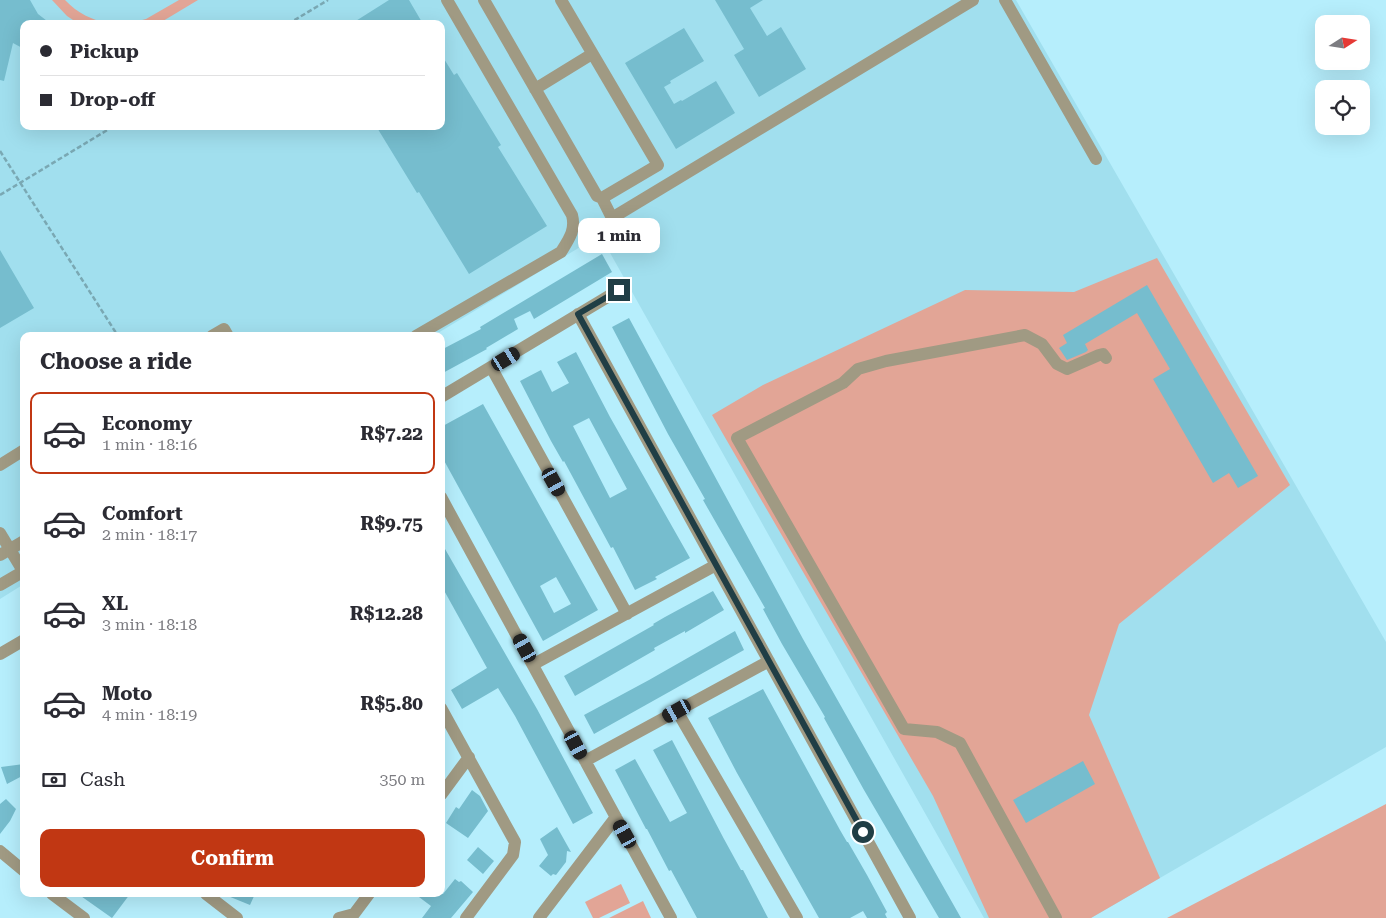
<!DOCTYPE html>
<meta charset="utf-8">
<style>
body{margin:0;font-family:"Roboto Serif",serif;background:#f7f7f7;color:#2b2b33;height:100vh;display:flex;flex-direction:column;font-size:19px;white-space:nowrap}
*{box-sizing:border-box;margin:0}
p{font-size:16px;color:#7c7c81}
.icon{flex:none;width:28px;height:28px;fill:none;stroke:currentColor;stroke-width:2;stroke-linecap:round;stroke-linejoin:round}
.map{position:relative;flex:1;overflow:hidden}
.panel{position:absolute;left:20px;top:332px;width:425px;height:565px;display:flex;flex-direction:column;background:#fff;border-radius:10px;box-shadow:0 5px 20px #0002}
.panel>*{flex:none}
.hud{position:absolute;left:20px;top:20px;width:425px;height:110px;border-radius:10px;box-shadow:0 5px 20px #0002;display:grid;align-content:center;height:110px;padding:0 20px;background:#fff}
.needle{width:32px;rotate:78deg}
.tools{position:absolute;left:1315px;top:15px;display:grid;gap:10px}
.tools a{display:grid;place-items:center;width:55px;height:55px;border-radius:10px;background:#fff;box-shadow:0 5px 20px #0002;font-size:25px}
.end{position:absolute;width:22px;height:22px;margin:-11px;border:6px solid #203e45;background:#fff;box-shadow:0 0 0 2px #fff}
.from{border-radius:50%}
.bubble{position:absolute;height:35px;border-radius:10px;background:#fff;box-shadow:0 5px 20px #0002;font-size:16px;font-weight:700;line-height:35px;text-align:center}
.car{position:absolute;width:15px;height:30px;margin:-15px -8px;border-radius:6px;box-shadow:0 0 4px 1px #0007;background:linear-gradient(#222 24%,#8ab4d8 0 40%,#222 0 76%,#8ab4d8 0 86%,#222 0)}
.hud b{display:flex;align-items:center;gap:18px;height:48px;font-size:19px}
.hud b+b{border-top:1px solid #e1e1e2}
.hud i{width:12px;height:12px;background:#2b2b33}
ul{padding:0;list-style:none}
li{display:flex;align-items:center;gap:15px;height:82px;margin:0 10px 8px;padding:0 10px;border:2px solid transparent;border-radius:10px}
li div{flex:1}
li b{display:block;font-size:19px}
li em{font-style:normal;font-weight:700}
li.current{border-color:#c13713}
li>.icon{width:45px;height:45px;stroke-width:1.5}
h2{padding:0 20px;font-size:22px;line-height:60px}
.pay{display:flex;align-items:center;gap:12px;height:55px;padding:0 20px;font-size:19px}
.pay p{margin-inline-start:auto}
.cta{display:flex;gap:10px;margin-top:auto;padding:10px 20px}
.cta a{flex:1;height:58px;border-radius:10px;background:#c13713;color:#fff;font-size:20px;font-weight:700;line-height:58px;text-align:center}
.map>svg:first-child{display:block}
</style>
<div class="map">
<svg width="1386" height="918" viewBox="0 0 1386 918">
<rect width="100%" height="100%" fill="#b6eefc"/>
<path fill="#a1dfee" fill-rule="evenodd" d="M0,0H1016L1386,642V747L1091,918H984L600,235L433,336H24V584L0,599ZM24,24H441V126H24Z"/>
<path fill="#e2a596" d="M52,0H65C77,13 92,20 110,24H79L67,16Z
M179,0H198L158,24H127L146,19Z
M1157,258L1290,485L1119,624L1089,715L1160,878L1091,918H989L933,796L712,415L763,385L965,290L1074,292Z
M1386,804V918H1167Z
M621,884L630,903L599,918H593L585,902Z
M643,901L651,918H609Z"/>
<path fill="#76bdce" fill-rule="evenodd" d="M0,0H30L38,14L51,24H24V49L13,43L4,81L0,80Z
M389,0H409L423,24H351Z
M715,0H763L750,8L767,36L781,27L806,69L759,97L734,55L744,49Z
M684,28L704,61L670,81L671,83L664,87L674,104L681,100L682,101L716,81L735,113L676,149L625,63Z
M441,54L454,75L457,73L501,145L498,147L547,226L469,274L419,192L417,193L376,126H441Z
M0,250L34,308L0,328Z
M602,254L612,272L534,319L530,311L514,319L518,329L486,348L487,349L441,374V350L481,329L480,327Z
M1147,285L1258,476L1238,488L1229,473L1213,483L1153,379L1170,369L1137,313L1085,344L1088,350L1086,352L1067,360L1059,348L1067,343L1063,335Z
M629,318L803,639L961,918H939L864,790L824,718L825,717L782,644L763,609L765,608L719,528L703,500L705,499L668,434L612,327Z
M576,352L610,417L690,558L655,577L657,579L635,590L613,547L611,548L564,461L563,462L551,441L520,381L541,370L552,392L569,383L557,362ZM589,418L627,489L610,498L573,426Z
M483,404L598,610L543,641L441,455V427ZM556,577L571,604L554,613L540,586Z
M441,542L537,709L593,813L573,824L515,716L498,688L462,709L451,690L487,668L441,585Z
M713,591L724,610L685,633V631L654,648L655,650L575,696L564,676L654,625L653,624L665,617Z
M735,631L744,650L594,734L584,715L649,680Z
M763,689L840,830L847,842H848L867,875L887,912L885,914L887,918H867L863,911L850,918H819L737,773L708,718Z
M672,740L724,839L741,870H743L768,918H697L671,870L669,871L647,829H646L615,770L635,759L670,822L687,813L653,750Z
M1083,761L1095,784L1026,823L1013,800Z
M24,764V775L7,784L1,767Z
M472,790L480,796L488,811L468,838L446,823L456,807L459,809Z
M6,799L16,809L10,821L0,834V804Z
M557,827L571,852L567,851L566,862L556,875L553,874L551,876L539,866L548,855L540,839Z
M478,847L494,861L483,874L467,860Z
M455,879L459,882L461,881L473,892L451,918H422L431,906L415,894H443Z
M78,894H130L112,918Z
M223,894H255L250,905Z"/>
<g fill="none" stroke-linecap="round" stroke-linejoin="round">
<path stroke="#7aa8b3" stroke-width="2.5" stroke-dasharray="5 2.5" stroke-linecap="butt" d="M288,24L328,0
M0,151L118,336
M0,195L114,126"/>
<path stroke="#a09a83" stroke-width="12" d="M484,0L597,196L602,198L658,165L561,0
M1005,0L1096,159
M535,89L592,54
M602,198L612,218L973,0
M578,314L910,918
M212,336L224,329L228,336
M416,336L561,252C569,239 576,230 572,215L447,0
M491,367L627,614
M441,397L619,290
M0,465L24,450
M441,497C519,637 594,778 671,918
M0,533L23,571
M0,555L24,541
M0,585L24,571
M0,654L24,640
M534,664L716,565
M441,708L515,842L513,855L466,918
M677,711L797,918
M585,761L769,661
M441,795L469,757
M0,851L24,871
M52,894L84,918
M206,894L237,918
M339,918L354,914
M351,918L369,894
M539,918L616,817
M1056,918L960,743L937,732L904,729L737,438L843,383L858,369L886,361L1025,335L1042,344L1057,364L1067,369L1099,355L1103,354L1106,358"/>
</g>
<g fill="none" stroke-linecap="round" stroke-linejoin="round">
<path stroke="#203e45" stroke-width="6" d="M619,290L578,314L863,832"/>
</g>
</svg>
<div class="tools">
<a><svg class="needle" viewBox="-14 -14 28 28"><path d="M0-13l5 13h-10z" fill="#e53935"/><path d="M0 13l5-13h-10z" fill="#7c7c81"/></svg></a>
<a><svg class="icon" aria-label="locate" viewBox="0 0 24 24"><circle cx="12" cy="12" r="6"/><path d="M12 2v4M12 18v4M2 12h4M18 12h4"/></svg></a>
</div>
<i class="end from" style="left:863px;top:832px"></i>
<i class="end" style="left:619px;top:290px"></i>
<div class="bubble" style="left:578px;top:218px;width:82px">1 min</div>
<i class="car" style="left:506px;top:359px;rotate:59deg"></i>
<i class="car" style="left:554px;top:482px;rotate:151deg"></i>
<i class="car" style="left:525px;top:648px;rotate:331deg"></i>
<i class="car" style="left:677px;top:711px;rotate:241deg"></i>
<i class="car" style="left:576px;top:745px;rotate:152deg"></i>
<i class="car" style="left:625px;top:834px;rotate:331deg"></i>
<div class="hud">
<b><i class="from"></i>Pickup</b>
<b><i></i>Drop-off</b>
</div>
<section class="panel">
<h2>Choose a ride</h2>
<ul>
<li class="current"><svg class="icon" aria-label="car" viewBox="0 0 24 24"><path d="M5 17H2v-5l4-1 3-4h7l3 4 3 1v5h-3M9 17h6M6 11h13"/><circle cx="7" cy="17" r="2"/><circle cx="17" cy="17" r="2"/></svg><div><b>Economy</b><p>1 min · 18:16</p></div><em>R$7.22</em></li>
<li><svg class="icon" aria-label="car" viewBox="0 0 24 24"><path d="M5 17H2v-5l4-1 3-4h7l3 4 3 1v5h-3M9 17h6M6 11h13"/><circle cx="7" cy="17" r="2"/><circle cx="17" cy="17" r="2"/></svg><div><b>Comfort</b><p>2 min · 18:17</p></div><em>R$9.75</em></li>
<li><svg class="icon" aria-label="car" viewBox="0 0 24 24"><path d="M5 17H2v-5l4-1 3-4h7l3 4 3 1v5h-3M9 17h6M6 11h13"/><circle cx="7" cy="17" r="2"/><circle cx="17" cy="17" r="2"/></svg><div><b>XL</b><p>3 min · 18:18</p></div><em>R$12.28</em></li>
<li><svg class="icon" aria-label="car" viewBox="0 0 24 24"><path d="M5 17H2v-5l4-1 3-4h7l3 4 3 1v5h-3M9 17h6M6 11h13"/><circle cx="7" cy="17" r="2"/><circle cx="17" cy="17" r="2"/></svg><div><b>Moto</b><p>4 min · 18:19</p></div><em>R$5.80</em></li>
</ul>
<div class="pay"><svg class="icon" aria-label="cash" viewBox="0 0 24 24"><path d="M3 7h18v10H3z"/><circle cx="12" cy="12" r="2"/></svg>Cash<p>350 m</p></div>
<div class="cta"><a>Confirm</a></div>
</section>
</div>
